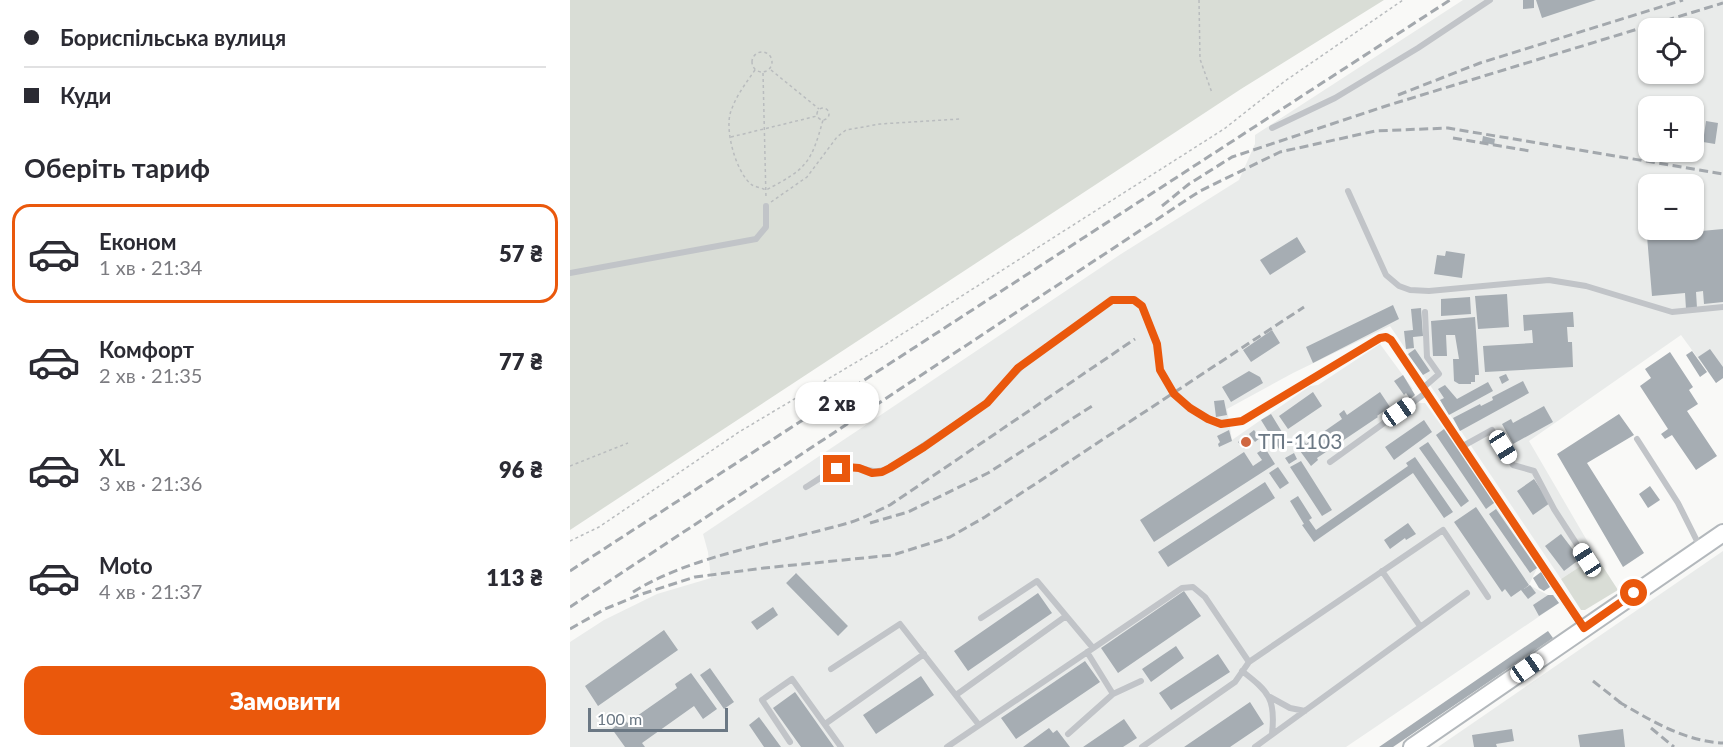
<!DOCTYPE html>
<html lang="uk">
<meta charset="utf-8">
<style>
body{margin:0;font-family:Lato,sans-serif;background:#f7f7f7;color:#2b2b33;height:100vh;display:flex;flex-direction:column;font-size:22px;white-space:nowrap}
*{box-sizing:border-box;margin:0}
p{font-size:20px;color:#7c7c81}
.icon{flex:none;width:33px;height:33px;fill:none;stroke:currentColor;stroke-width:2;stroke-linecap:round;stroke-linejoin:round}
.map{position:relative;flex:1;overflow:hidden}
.sheet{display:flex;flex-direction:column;background:#fff;width:570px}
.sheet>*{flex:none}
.top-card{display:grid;align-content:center;height:132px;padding:0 24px;background:#fff}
.controls{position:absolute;left:1068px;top:18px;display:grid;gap:12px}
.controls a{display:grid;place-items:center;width:66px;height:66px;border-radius:12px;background:#fff;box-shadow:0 2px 4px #0004;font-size:30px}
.scale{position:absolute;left:18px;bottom:15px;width:140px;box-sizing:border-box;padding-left:6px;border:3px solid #6b7884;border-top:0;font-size:16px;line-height:21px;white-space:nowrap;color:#6b7884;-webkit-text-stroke:4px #fff;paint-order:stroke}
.end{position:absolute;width:27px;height:27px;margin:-14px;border:8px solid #ea580c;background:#fff;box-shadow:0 0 0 3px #fff}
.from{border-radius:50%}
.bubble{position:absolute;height:42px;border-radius:18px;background:#fff;box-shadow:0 2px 4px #0004;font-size:20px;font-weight:800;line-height:42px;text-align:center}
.car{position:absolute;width:18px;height:36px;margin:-18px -9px;border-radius:8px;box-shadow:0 0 4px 2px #0007;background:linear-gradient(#fff 24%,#345 0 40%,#fff 0 76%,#345 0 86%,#fff 0)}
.top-card b{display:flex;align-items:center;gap:21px;height:57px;font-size:22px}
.top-card b+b{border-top:2px solid #e1e1e2}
.top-card i{width:15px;height:15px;background:#2b2b33}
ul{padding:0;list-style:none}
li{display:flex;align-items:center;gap:18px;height:99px;margin:0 12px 9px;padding:0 12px;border:3px solid transparent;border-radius:18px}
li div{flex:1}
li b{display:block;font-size:22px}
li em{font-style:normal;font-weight:800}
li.active{border-color:#ea580c}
li>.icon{width:54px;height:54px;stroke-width:1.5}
h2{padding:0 24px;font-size:27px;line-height:72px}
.cta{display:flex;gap:12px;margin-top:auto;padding:12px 24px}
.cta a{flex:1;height:69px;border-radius:18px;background:#ea580c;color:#fff;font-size:24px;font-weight:800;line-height:69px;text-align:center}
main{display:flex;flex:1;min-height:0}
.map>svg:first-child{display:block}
</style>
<main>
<section class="sheet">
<div class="top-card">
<b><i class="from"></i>Бориспільська вулиця</b>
<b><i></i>Куди</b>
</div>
<h2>Оберіть тариф</h2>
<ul>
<li class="active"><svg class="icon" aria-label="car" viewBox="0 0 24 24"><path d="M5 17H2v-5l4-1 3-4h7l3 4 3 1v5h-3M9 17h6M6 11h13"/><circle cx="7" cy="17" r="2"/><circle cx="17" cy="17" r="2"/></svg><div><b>Економ</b><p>1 хв · 21:34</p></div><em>57 ₴</em></li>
<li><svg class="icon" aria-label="car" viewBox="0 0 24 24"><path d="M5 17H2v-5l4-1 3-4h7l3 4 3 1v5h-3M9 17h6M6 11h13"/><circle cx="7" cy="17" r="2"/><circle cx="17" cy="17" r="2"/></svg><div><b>Комфорт</b><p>2 хв · 21:35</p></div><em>77 ₴</em></li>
<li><svg class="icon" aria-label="car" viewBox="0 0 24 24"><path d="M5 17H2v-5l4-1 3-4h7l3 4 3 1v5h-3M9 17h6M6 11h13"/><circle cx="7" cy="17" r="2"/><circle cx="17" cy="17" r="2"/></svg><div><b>XL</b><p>3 хв · 21:36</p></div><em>96 ₴</em></li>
<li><svg class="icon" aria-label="car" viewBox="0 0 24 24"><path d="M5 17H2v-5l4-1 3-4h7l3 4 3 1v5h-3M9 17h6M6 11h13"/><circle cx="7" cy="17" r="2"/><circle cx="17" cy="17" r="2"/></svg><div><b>Moto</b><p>4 хв · 21:37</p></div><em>113 ₴</em></li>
</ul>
<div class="cta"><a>Замовити</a></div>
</section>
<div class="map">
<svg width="1153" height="747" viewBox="0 0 1153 747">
<rect width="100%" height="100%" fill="#f9f9f7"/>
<path fill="#e9ebea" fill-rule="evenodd" d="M893,0H1153V378L1146,383L1111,335L959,441L1026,556L991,579L820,326L723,373L657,409L662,440L740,386L748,385L810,344L843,389L841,390L849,403H855L874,429L967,568L959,585L978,595H983L989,603L776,747H0V642L34,620L87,594L141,578L138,552L133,534L551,254L669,180L685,144V135ZM1078,28H1124V74H1078ZM1078,106H1124V152H1078ZM1078,184H1124V230H1078ZM225,573L278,626L269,635L216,583Z
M1153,551V747H868Z"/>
<path fill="#d9ddd6" d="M0,0H814L671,89L0,530Z
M1026,556L1048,590L1015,610H1011L991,579Z"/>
<path fill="#a6adb3" d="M953,0H964V8L953,9Z
M966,0H1026L972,18Z
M1075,99L1114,100V106H1078V113H1075Z
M1136,121L1148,123L1145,144L1133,142Z
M913,136L925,139L924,145L912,142Z
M1153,229V302L1134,304L1133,291L1126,292L1127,308L1116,309L1115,293L1082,296L1077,236Z
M727,237L736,252L700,275L690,260Z
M876,251L895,254L892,278L864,274L867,255L875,256Z
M937,294L939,327L908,329L905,296Z
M900,297L901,314L871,316V299Z
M823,305L829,319L743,363L736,347Z
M851,308L853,336L843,337L844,348L836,349L834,331L843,330L841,309Z
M1003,312L1004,327H997L998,342H1002L1003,367L915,372L913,346L963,343L962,330L954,331L953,315Z
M905,317L909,375H905V382H901V384H889L884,381L883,359H889L885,335H876L877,356H863L861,321Z
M702,330L710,343L681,362L673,350Z
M845,349L860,371L853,375L838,354Z
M1140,349L1153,367V378L1146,383L1128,357Z
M1122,351L1137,372L1130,377L1116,355Z
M1100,352L1123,387L1119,390L1128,404L1117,411L1147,456L1126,470L1102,435L1095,439L1091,434L1098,429L1070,386L1081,378L1075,369Z
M679,371L690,377L693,383L661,402L652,387Z
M936,374L939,380L932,384L929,377Z
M833,375L845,395L840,399L836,393L834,395L824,381Z
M953,381L959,393L890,431L883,418L910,404L911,406L923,400L922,397Z
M918,382L923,391L879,415L870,400L874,398L868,389L875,385L887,399Z
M743,392L752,406L718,429L709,416Z
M810,392L820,407L807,416L808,417L747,458L748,460L741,466L725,444L733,438L736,444L772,419L769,414L774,410L777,415Z
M654,400L657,415L646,417L644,401Z
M974,406L983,422L943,444L932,424L941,419L943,423Z
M701,414L712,432L710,434L716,445L709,449L691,420Z
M1049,414L1064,435L1017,463L1074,553L1053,567L987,454Z
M854,420L862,432L824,460L815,447Z
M874,429L924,503L916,509L866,435Z
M659,430L662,441L649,447L648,444L650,442L647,436Z
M684,430L690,438L685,442L679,434Z
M677,435L683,443L674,449L668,442Z
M858,442L899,501L891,507L849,448Z
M695,448L705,464L584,542L570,520L674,452L683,466L692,460L687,453Z
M724,453L727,459L719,464L715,458Z
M845,457L883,512L874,518L843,473L744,542L732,525L734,524L720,501L728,496L742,518L739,520L746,530L838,466L836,463Z
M731,461L762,510L752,516L720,467Z
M708,467L719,483L710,489L699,473Z
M964,479L980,503L963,515L947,491Z
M695,482L705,498L598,567L588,552Z
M1080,486L1090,500L1078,508L1069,494Z
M906,507L959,585L954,589L960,585L966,593L958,599L951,590L941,597L935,589L932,592L884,522Z
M926,509L967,568L960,573L919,514Z
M838,523L846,534L836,540L835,538L820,549L814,540Z
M991,534L1010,559L994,571L975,546Z
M971,572L980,587L974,591L969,588L963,578Z
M226,573L278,626L268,636L216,583Z
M614,591L631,616L548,673L531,648Z
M468,593L482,613L398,671L384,651Z
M978,595H983L989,603L969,616L963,605Z
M203,607L208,615L187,630L181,622Z
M94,630L108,650L28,706L15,686Z
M978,631L983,638L823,747H809Z
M606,646L614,658L581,682L572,669Z
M648,654L660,672L601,710L589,693Z
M515,661L530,682L446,739L431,718Z
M140,668L164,702L154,709L130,675Z
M121,673L147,709L133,719L124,706L72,743L75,747H55L42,729L55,719L57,723L107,688L105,684Z
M351,676L364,695L306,734L293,715Z
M225,692L264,747H231L203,708Z
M680,702L694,724L660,747H614Z
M189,717L211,747H194L179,725Z
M554,719L567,738L553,747H513Z
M479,728L483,733L487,730L500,747H453Z
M942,729L944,741L926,744L927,747H904L902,735Z
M1053,729L1055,747H1010L1008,735Z"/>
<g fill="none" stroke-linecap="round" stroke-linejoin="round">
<g stroke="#b3b8bc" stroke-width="20">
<path id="secondary" d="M842,747L1153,533"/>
</g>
<path stroke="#b9bcbe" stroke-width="1.5" stroke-dasharray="3 3" stroke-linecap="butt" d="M629,0L630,59L642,93
M182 62a10 10 0 1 1 20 0a10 10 0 1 1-20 0Z
M185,70C176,83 166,96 161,111C154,129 166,173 182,185C186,187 192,188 196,190C236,169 241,164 253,120
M201,70L249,109
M193,73L196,199
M247 114a6 6 0 1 1 12 0a6 6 0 1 1-12 0Z
M161,137L247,116
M201,202L237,177L267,137L276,130L310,124L390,119
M0,466L58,443
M0,541L29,527L169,432L310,348L654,129L715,81L833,0"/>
<path stroke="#c1c4c8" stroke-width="6" d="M702,128L765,98L848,48L920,0
M778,191L816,275L829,286L840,290L859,291L979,280L1016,286L1102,312L1153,307
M0,273L186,239L196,227V206
M854,387L869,374L857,357L855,312
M1067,439L1108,503L1130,547
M893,446L922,430L943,465L964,471L984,509L1017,560
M760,462L857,392
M236,487C248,480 261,469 274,467C293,464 301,477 320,468L417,403L456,362L542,300H564L572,306L587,344L590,370L604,394L620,408L638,419L651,424L672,421L810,338L816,337L821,340L1013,628
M812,571L850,626
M411,618L467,581L523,648
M517,652L543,694
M261,669L330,624L409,725
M672,671C699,692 706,699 702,734
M386,695L496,616
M700,697L720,708L735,711
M255,724L354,654
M498,734L543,694L571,681
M220,742L192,700L222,679L271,747
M377,747L612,588L623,587L635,597L679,662
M572,747L665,682L679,662L873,530L918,597
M685,747L897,593"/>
<use href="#secondary" stroke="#fff" stroke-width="16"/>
<path stroke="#a3a8ad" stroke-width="3" stroke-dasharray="9 4.5" stroke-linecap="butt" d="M828,95L910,63L1113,0
M883,138L960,151
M592,206L619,184L662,157L819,105L1153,3
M300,523L338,512L418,473L522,406
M0,571L880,0
M63,592C124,554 209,543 278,523C292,519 307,511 320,505L565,339
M0,607L630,191L710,152L805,131L878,128L1153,174
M0,629L35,609L69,595L125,577L194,568L323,555L380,537L415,517L734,307
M1023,681L1056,707
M1049,702C1082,721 1114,741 1153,743
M1081,728L1104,747"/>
</g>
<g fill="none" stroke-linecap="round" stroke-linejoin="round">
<path stroke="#ea580c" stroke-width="8" d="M267,469L276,467L289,468L302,473L312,472L320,468L354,447L417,403L448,368L542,300H564L572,306L587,344L590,370L604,394L620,408L638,419L651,424L672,421L810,338L816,337L821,340L1014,628L1064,593"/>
</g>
<circle fill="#d06740" stroke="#fff" stroke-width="2" cx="676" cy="442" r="6"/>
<g text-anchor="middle" stroke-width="6" stroke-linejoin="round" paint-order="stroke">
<g font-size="21" fill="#6b7884" stroke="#fff" text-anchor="start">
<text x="688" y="449">ТП-1103</text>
</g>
</g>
</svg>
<div class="controls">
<a><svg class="icon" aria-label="locate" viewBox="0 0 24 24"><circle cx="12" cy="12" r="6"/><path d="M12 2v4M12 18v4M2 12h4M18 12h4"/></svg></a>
<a>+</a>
<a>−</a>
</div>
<div class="scale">100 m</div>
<i class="end from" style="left:1064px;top:593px"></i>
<i class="end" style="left:267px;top:469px"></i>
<div class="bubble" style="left:225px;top:382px;width:84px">2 хв</div>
<i class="car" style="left:829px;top:412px;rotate:55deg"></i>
<i class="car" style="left:933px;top:447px;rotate:148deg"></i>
<i class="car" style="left:1017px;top:560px;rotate:327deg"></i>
<i class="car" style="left:957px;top:668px;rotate:55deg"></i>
</div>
</main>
